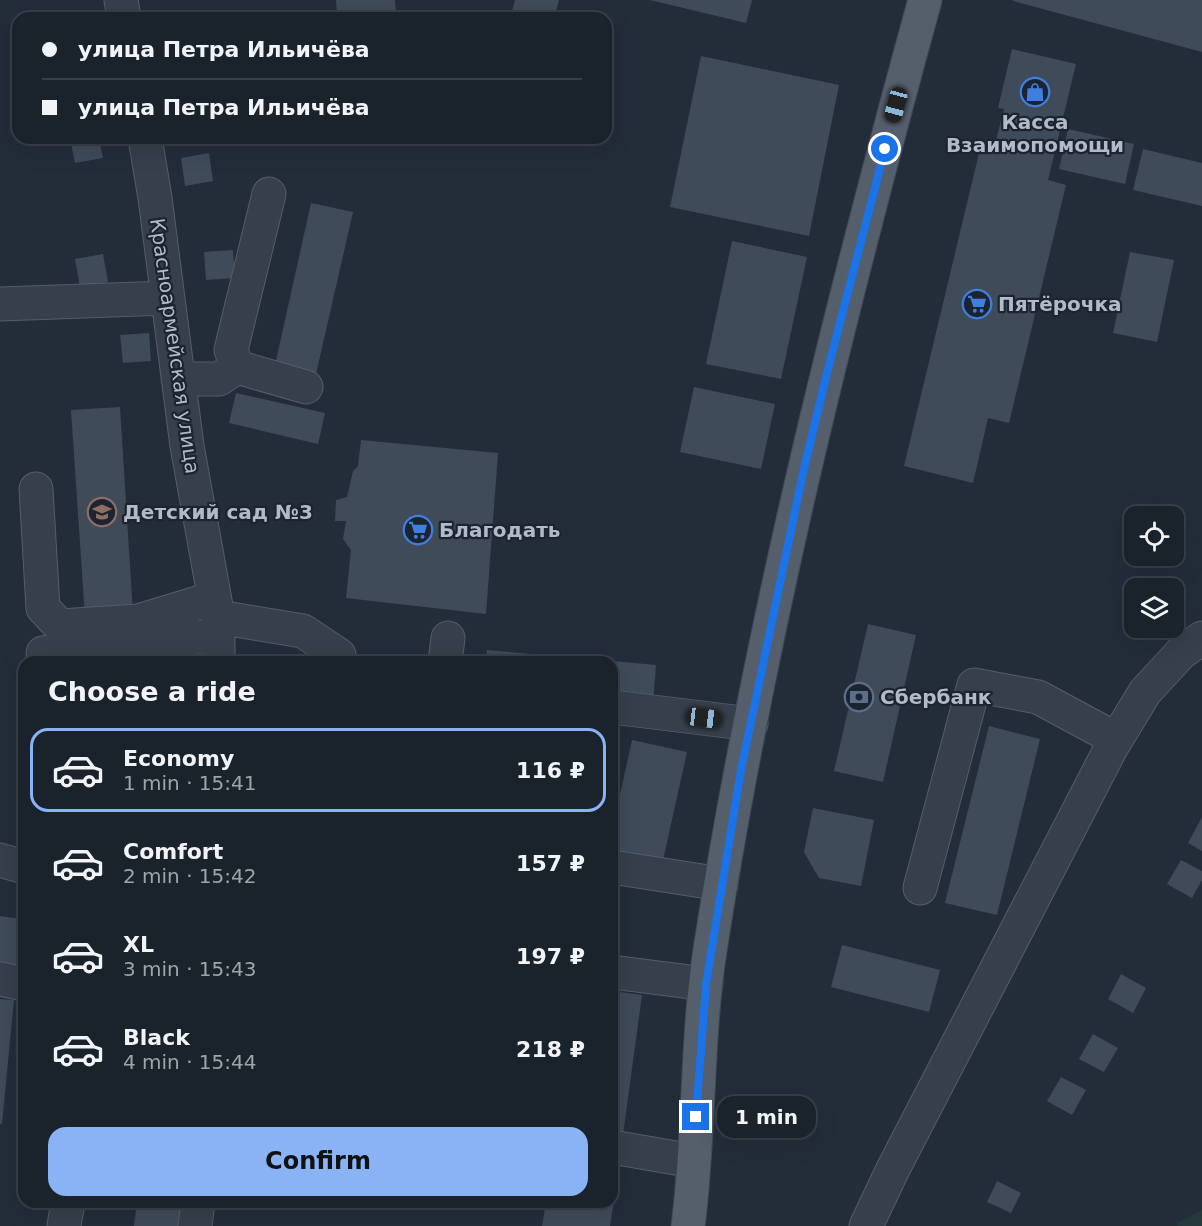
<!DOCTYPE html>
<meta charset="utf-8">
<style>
body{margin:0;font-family:"DejaVu Sans",sans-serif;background:#232a34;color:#f1f3f6;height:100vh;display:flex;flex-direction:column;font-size:22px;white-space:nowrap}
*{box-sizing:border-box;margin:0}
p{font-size:20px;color:#9fa4a9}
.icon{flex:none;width:33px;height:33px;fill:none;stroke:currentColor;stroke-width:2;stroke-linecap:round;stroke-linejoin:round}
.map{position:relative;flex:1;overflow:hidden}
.side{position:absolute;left:18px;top:656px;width:600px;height:552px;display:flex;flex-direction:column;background:#1a222c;border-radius:18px;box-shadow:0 6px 24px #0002,0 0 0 2px #383f48}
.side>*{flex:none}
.guide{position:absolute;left:12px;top:12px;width:600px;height:132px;border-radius:18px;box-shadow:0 6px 24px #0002,0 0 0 2px #383f48;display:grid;align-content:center;height:132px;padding:0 30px;background:#1a222c}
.buttons{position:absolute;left:1124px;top:506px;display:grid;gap:12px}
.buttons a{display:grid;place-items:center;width:60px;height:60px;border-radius:12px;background:#1a222c;box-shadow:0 6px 24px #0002,0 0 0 2px #383f48;font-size:30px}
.end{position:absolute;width:27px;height:27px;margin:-14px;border:8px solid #1a73e8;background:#fff;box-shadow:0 0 0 3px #fff}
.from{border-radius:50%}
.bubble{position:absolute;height:42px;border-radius:18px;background:#1a222c;box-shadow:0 6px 24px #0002,0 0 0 2px #383f48;font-size:20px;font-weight:800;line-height:42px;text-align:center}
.car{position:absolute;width:18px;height:36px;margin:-18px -9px;border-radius:8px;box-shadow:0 0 4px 2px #0007;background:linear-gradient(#222 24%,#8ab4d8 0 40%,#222 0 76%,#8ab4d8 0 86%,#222 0)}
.guide b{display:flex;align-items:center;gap:21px;height:57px;font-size:22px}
.guide b+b{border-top:2px solid #383f48}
.guide i{width:15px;height:15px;background:#f1f3f6}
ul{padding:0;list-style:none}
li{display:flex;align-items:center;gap:18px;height:84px;margin:0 12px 9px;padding:0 18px;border:3px solid transparent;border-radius:18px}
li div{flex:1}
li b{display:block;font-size:22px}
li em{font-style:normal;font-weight:800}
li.selected{border-color:#89b3f4}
li>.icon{width:54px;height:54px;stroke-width:1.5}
h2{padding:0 30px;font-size:27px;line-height:72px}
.button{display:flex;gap:12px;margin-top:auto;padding:12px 30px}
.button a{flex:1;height:69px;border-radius:18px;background:#89b3f4;color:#111;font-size:24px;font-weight:800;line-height:69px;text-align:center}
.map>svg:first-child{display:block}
</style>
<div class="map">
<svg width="1202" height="1226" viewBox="0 0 1202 1226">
<rect width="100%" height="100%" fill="#232d3a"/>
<path fill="#25393b" d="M1202,1210V1226H1176L1179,1222Z"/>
<path fill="#3f4b59" d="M336,0H395L396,13L337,15Z
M515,0H559L554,18H510Z
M650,0H752L746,23Z
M1013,0H1202V52L1013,1Z
M1012,49L1076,64L1048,180L1066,185L1009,423L988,418L973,483L904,466L980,149L993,152L1004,109L998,108Z
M701,56L839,85L809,236L670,207Z
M1068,129L1134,144L1125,184L1059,169Z
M70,138H99L103,158L75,163Z
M1143,149L1202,163V206L1133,190Z
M209,153L213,181L185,186L181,158Z
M311,203L353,212L316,374L275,365Z
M732,241L807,257L781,379L706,364Z
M233,250L235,278L206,280L204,252Z
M1130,252L1174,260L1157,342L1113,333Z
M103,254L108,282L80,287L75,259Z
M149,333L151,361L123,363L120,335Z
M694,387L775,404L761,469L680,452Z
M236,393L325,413L318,444L229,423Z
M120,407L133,614L85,617L71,410Z
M361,440L498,453L486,614L346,598L351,550L343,539L346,521H335L336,500L347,497L353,471L358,466Z
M868,624L916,635L883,782L834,771Z
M487,650L598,660V662H486Z
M612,661L656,665L653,705L612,701Z
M989,726L1040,739L997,915L945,903Z
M632,740L687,752L662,865L612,854V831Z
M813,808L874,820L861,886L819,878L804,852Z
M1202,817V851L1188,843Z
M1181,860L1202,871V880L1192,898L1167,884Z
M0,916L21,919L20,926L24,927V967L0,963Z
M842,945L940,970L929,1012L831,987Z
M1121,974L1146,988L1133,1013L1108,999Z
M612,991L642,995L622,1142L612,1141Z
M0,999L14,1000L2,1124H0Z
M1093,1034L1118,1048L1104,1072L1079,1059Z
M1061,1077L1086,1090L1072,1115L1047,1101Z
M612,1181L617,1182L610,1226H542L546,1202H612Z
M997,1181L1021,1193L1011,1213L987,1202Z
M137,1202H188L185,1226H134Z"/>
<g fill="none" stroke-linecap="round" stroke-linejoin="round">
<g stroke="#555d69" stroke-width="35">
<path id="minor" d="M121,0L124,18
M145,138L155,198L187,446L218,617V662
M0,304L167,298
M237,367L231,350L269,194
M178,379H219L237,367L306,387
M36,489L43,608L60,626L138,621L214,598
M218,617L303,631L339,655L340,662
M43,653L218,635
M445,662L448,638
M612,707L751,724
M0,860L24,867
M612,867L721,884
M920,888L974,685L1038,697L1116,739
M612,972L706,984
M0,979L24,984
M612,1147L693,1161
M64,1226L68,1202
M195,1226L198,1202
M866,1226L893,1169L1111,748L1145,692L1181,653L1202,638"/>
</g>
<g stroke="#404854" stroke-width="35">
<path id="major" d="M688,1226C700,1135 696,1041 710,950C760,629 839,313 925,0"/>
</g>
<use href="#minor" stroke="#373f4b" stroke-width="33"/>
<use href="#major" stroke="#555e6b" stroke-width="33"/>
</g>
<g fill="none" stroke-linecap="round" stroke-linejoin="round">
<path stroke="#1a73e8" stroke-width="8" d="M696,1117L706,984L741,770L803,473L827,373L885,149"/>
</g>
<defs>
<g id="shop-ring" transform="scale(1.5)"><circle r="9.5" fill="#1c242f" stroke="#3f7fe0" stroke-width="1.5"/><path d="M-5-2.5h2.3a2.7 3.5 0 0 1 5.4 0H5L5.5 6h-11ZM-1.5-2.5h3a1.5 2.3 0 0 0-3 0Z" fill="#3f7fe0"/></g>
<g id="supermarket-ring" transform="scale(1.5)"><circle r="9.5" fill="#1c242f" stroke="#3f7fe0" stroke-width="1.5"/><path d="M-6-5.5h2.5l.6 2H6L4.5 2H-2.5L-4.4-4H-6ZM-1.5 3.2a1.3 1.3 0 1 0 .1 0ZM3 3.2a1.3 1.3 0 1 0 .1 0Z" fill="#3f7fe0"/></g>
<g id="school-ring" transform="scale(1.5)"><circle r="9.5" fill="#1c242f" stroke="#8d6e63" stroke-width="1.5"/><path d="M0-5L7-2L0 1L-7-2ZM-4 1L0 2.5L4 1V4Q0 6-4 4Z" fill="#8d6e63"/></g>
<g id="bank-ring" transform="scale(1.5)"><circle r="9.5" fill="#1c242f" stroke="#5c6f8a" stroke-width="1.5"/><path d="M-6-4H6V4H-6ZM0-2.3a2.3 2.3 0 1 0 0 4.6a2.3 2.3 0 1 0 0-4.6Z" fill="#5c6f8a"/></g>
</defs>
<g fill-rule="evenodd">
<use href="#shop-ring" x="1035" y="92"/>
<use href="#supermarket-ring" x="977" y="304"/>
<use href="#school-ring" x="102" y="512"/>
<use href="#supermarket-ring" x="418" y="530"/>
<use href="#bank-ring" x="859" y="697"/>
</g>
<g text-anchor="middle" stroke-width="4.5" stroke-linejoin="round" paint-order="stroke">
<g font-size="20" font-weight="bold" fill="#b2bac6" stroke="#1c242f" text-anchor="start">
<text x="1035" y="129" text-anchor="middle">Касса<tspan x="1035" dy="23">Взаимопомощи</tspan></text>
<text x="998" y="311">Пятёрочка</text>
<text x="123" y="519">Детский сад №3</text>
<text x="439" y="537">Благодать</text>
<text x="880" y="704">Сбербанк</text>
</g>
<g font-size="20" fill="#b2bac6" stroke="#1c242f">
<text transform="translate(175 346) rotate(82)" y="7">Красноармейская улица</text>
</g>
</g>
</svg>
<div class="buttons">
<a><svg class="icon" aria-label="locate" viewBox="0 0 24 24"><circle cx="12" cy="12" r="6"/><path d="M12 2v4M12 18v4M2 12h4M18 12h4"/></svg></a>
<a><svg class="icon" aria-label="layers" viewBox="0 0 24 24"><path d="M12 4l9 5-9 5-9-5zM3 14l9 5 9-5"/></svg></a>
</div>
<i class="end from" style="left:885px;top:149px"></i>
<i class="end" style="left:696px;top:1117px"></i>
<div class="bubble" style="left:717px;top:1096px;width:99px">1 min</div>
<i class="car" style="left:896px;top:105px;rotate:195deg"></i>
<i class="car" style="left:704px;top:718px;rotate:97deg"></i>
<div class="guide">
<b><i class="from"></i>улица Петра Ильичёва</b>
<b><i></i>улица Петра Ильичёва</b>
</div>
<section class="side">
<h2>Choose a ride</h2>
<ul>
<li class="selected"><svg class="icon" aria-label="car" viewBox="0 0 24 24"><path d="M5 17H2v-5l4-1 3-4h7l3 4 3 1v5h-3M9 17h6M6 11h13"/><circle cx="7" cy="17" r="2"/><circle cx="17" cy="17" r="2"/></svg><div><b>Economy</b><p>1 min · 15:41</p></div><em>116 ₽</em></li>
<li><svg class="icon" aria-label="car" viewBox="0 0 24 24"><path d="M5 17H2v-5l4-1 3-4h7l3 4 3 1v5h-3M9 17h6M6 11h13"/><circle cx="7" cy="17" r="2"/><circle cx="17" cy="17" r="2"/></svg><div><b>Comfort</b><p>2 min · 15:42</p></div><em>157 ₽</em></li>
<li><svg class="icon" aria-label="car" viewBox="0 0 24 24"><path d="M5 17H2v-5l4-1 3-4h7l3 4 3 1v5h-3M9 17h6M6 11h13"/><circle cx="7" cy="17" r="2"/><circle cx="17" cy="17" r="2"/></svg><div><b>XL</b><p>3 min · 15:43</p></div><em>197 ₽</em></li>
<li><svg class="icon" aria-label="car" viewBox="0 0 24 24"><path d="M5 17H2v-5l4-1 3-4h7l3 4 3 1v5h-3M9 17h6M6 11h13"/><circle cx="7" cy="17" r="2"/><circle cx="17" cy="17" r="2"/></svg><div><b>Black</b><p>4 min · 15:44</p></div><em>218 ₽</em></li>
</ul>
<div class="button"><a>Confirm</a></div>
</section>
</div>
